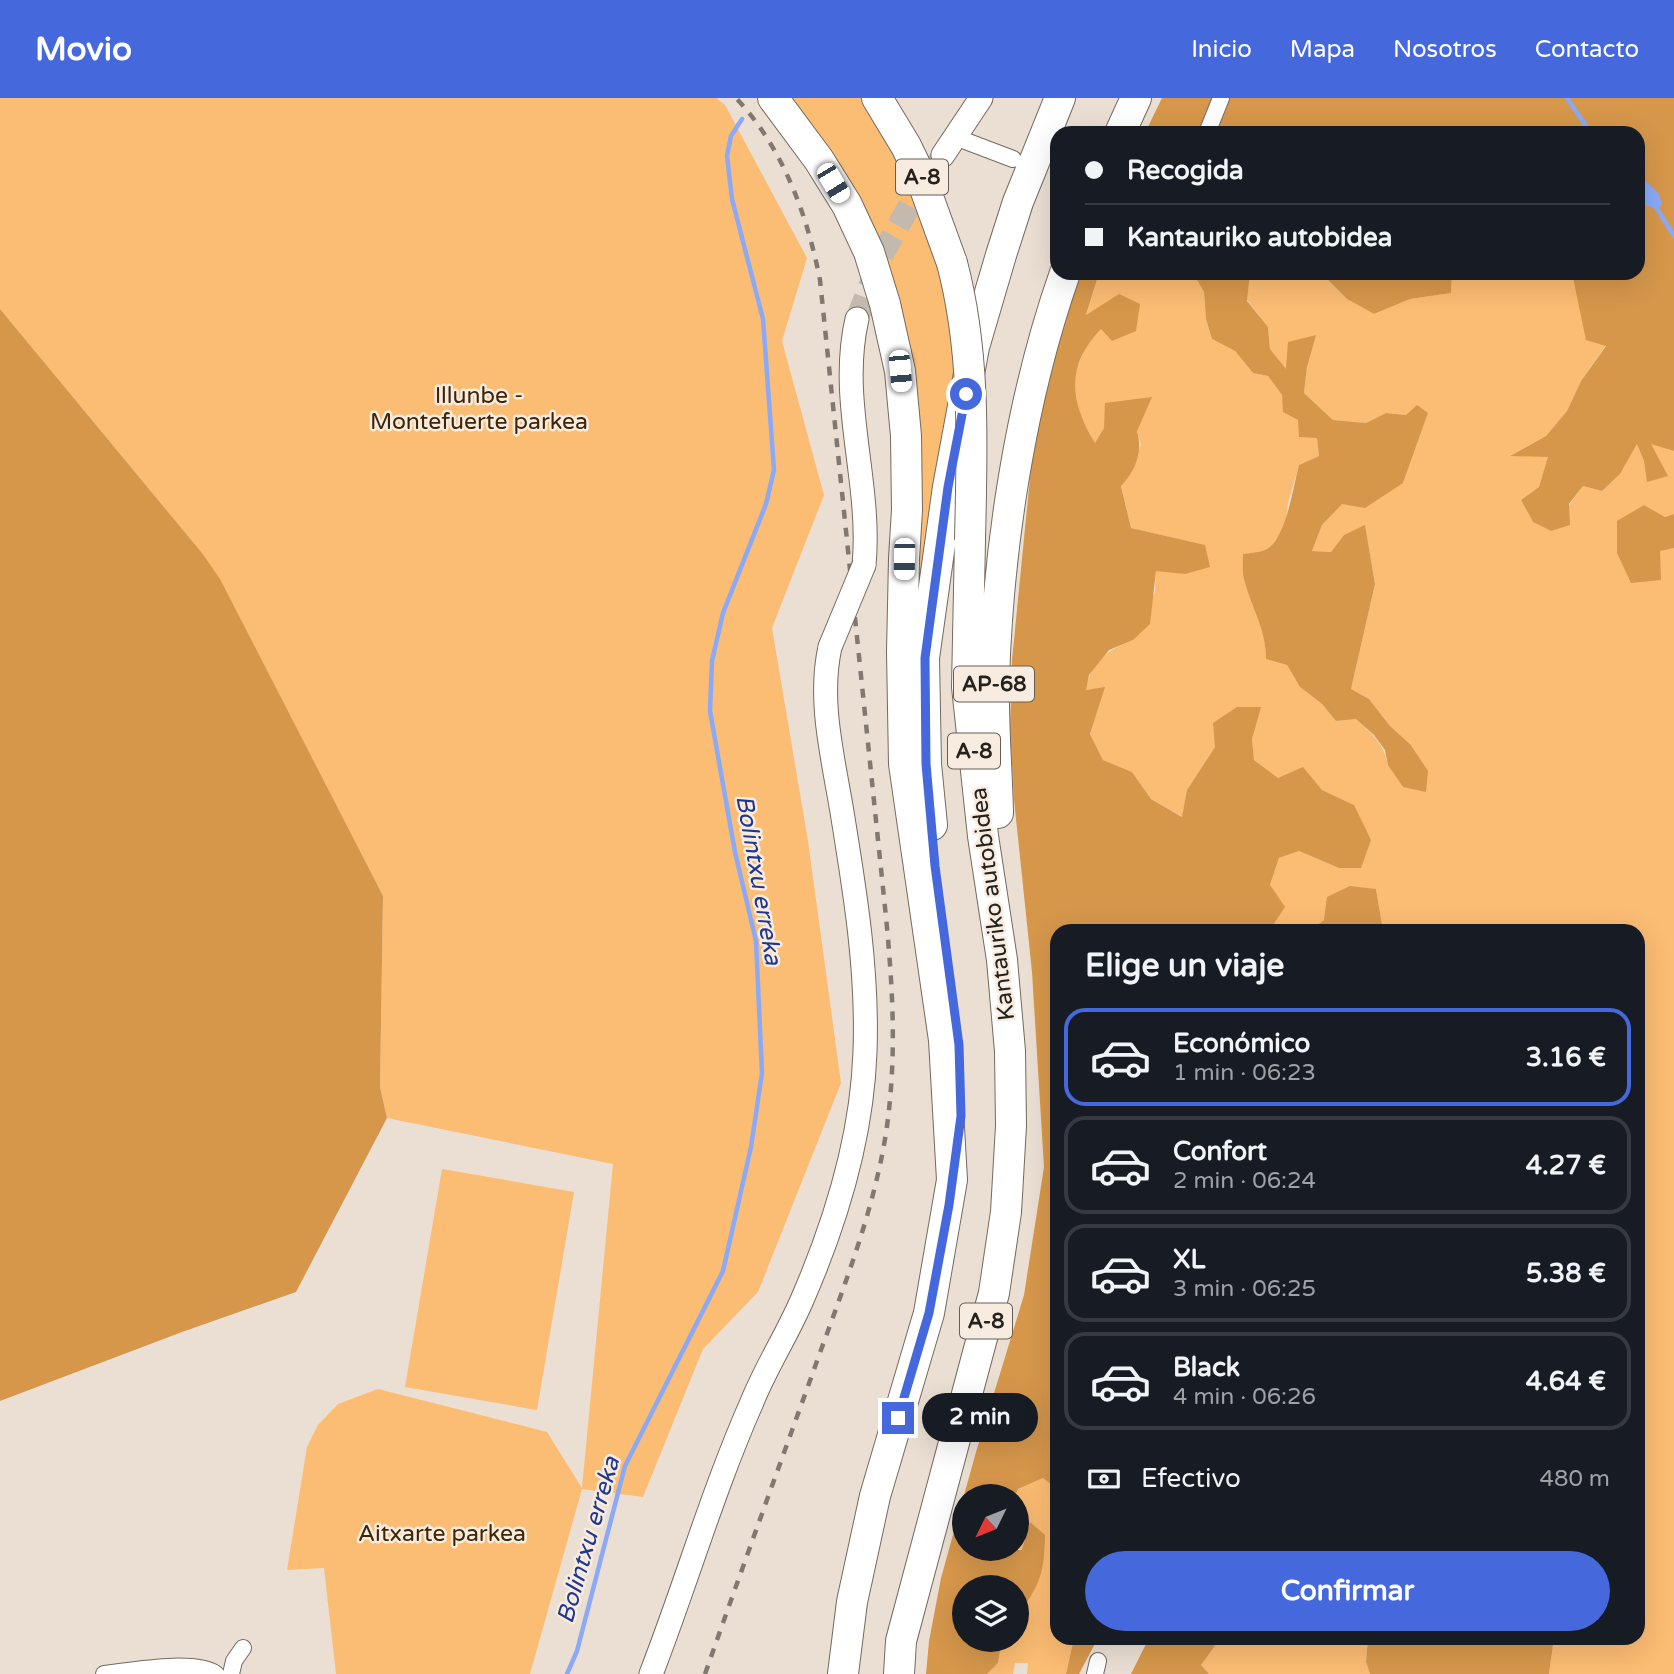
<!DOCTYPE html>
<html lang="es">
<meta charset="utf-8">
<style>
body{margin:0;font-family:"Varela Round",sans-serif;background:#20242c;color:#f1f3f6;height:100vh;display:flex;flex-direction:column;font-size:26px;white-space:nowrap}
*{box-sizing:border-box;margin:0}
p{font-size:23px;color:#9ea1a6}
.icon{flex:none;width:38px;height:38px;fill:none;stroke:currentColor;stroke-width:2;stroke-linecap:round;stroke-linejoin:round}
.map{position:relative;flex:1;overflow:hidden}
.details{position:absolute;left:1050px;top:826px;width:595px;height:721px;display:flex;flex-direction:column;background:#171b24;border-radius:21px;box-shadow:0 7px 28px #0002}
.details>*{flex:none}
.top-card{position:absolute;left:1050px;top:28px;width:595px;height:154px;border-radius:21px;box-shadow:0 7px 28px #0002;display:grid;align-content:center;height:154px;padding:0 35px;background:#171b24}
.needle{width:46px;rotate:227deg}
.controls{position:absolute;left:952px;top:1386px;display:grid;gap:14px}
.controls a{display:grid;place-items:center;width:77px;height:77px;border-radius:50%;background:#171b24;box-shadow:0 7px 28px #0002;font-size:35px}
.end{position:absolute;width:32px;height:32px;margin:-16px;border:9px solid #4569dc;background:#fff;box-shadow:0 0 0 4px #fff}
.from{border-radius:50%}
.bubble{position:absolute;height:49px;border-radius:24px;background:#171b24;box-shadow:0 7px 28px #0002;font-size:23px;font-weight:800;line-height:49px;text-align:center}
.car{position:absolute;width:21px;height:42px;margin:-21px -10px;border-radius:9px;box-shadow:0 0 5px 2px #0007;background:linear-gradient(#fff 24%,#345 0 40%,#fff 0 76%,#345 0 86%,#fff 0)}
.top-card b{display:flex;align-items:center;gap:24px;height:66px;font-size:26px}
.top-card b+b{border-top:2px solid #363941}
.top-card i{width:18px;height:18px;background:#f1f3f6}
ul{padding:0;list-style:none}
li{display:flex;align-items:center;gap:21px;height:98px;margin:0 14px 10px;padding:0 21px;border:4px solid #363941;border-radius:21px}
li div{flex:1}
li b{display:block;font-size:26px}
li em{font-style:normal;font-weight:800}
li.on{border-color:#4569dc}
li>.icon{width:63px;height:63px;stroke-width:1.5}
h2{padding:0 35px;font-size:32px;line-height:84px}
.pay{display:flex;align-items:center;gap:18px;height:77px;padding:0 35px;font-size:26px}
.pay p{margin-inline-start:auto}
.button{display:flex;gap:14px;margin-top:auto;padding:14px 35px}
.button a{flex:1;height:80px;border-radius:42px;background:#4569dc;color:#fff;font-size:28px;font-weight:800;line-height:80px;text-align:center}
header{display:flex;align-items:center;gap:42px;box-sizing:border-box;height:98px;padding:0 35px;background:#4569dc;color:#fff}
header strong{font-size:33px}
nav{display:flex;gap:38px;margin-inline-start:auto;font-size:24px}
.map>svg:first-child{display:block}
</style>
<header>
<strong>Movio</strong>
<nav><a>Inicio</a><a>Mapa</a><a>Nosotros</a><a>Contacto</a></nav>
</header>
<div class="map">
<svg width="1674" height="1576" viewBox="0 0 1674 1576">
<rect width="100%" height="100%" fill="#ebdfd3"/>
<path fill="#fbbc73" d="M0,0H716L725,7L807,160L782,243L824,397L772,530L808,743L841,985L758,1194L703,1251L643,1399L582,1391L530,1576H336L324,1470L287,1472L307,1349L318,1327L338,1306L378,1291L547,1334L582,1390L613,1066L387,1020L380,989L383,798L202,455L0,211Z
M785,0H861L892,48L928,128L942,170L959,284L912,519L904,238Z
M1099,175H1193L1204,194L1206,221L1212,241L1235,253L1253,275L1268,278L1282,297L1284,314L1298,322L1317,339L1319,358L1299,367L1288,405L1285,430L1244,482C1254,508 1266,532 1266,561L1287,567L1300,589L1322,606L1336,623L1356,621C1372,635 1384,646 1388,667L1410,646L1390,628L1369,601L1351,591L1375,486L1365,428L1344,437L1331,454L1312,453L1322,427L1342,405L1403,385L1428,315L1406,317L1386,315L1366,325L1333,322L1304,295L1307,269L1315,237L1286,272L1270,251L1268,229L1247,202L1250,175H1321L1347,201L1374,216L1410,201L1451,195L1452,175H1572L1575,189L1606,247L1581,283L1567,313L1546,338L1511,357L1549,358L1539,389L1521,402L1533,424L1551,433L1583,388L1602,393L1620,376L1637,346L1644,363L1651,345L1674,353V416L1665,419L1644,407L1617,424V455L1674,450V1576H1549L1554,1540H1638V833H1387L1382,826L1376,791L1324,822L1309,833H1269L1270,787L1279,760L1299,753L1339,770L1354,707L1322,692L1303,670L1278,680L1254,662L1252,641L1260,609L1215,649L1187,692L1183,719L1151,701L1132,674L1103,662L1090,636L1104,590L1085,592C1093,562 1106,553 1133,542L1155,494L1156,472L1185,476L1204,447L1131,430L1121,387L1141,347L1137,333L1104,330L1095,346L1079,315L1073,280L1087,246L1101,231L1120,197L1086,218Z
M442,1071L574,1094L537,1312L405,1289Z
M1043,1380L1057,1391V1540H1074L1066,1576H1027L1028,1565H1015L1013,1576H987L998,1565L1002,1542H1017V1493L1026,1506L1031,1424L1023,1452L1017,1450L1015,1398L1018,1391Z
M1208,1540H1368L1366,1564L1370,1576H1209L1201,1567L1215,1548Z"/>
<path fill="#d6974b" d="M1162,0H1674V353L1651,346L1668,378L1647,384L1644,363L1637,346L1620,376L1602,393L1583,388L1569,406L1570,427L1551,433L1533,424L1521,402L1539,389L1548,359L1510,358L1546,338L1567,313L1581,283L1606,248L1586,242L1572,175H1638V35H1145Z
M1080,175H1099L1086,217L1119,196L1140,206L1136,233L1112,243L1101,231C1065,268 1070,304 1095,345L1104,330L1105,305L1152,299L1137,333C1143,354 1136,372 1121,388L1131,430L1205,447L1210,469L1185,476L1156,473L1150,526L1133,542L1109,552L1089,577L1086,592L1105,589L1090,636L1103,662L1132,674L1151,701L1182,719L1187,692L1215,649L1213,625L1237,609H1261L1252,641L1254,662L1278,680L1303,669L1322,692L1354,707L1371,742L1361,770H1339L1299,753L1279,760L1270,787L1285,809L1269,833H1057V1391L1043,1380L1018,1391L1015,1398H964V1451L1022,1452L1030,1424L1045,1437C1044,1468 1043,1481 1025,1507L1017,1489L995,1482L993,1489H964V1542H1002L998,1565L987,1576H926L929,1543L941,1480L976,1354L1024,1197L1044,1069L1032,874L1014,702L1010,630L1012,562L1034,339L1063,221Z
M1193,175H1250L1247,203L1268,229L1270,251L1286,271L1288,244L1316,237L1307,269L1304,295L1333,322L1366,325L1386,315L1406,317L1417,307L1428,315L1403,385L1365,410L1342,406L1322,427L1312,453L1331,454L1344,437L1365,427L1375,486L1351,591L1369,601L1390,628L1410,646L1428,673L1426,694L1403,689L1388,667L1385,652L1374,637L1356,621L1336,623L1322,606L1300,589L1287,567L1266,561C1266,532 1253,512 1245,485C1242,476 1243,466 1243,456C1249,455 1258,455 1265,452C1286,443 1293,389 1299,367L1319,358L1317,340L1299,339L1298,322L1283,314L1282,297L1268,278L1253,275L1235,253L1212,241L1206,221L1204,194Z
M1321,175H1452L1451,195L1410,201L1374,216L1347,201Z
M0,211L202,455L220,481L383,798L380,989L387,1020L296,1194L182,1234L0,1303Z
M1644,407L1665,419L1674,416V450L1660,453L1661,482L1631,485L1617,455V423Z
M1350,788L1376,791L1382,826L1387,833H1309L1324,822L1327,799Z
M1074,1540H1098L1079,1576H1066Z
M1149,1540H1208L1215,1548L1201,1567L1209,1576H1131Z
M1368,1540H1554L1549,1576H1370L1366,1564Z"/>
<path fill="#8aa9f7" d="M1638,76L1658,95L1662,105L1658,112L1638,104Z"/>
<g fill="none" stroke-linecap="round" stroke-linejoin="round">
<path stroke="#8aa9f7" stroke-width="4.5" d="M1567,0L1586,28L1594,35
M1656,109L1674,138
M567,1576L577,1553L625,1368L723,1173L751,1049L762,975L756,843L735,754L710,613L712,563L723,515L766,406L774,372L763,221L732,101L727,58L731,38L742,21"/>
<path stroke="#c3b9ae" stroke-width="23" stroke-dasharray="23 11" stroke-linecap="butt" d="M857,221L882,157L910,107L943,57"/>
<g stroke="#746a5f" stroke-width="18">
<path id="street" d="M1207,35L1221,0
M955,39L1013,61
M104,1576C131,1573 195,1561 216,1576
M231,1576L234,1563L243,1550
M1095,1576L1098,1563"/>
</g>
<g stroke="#746a5f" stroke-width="25">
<path id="secondary" d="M943,57L981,0
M857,221C838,303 872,385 864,467
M651,1576C686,1486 713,1392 752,1304C766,1269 787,1237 802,1202C836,1124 862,1040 865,954C868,872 855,794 842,714C833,659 818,603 830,549"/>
</g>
<g stroke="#746a5f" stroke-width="32">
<path id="highway" d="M773,0L819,62L847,107L869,154L885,206L900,273L906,338L907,412L904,461L902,554L904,666L944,942L952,1082L929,1215L875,1398L852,1504L843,1576
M877,0L906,48L920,77L952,165
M1120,35L1136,0
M998,715C997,671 993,626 994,582C998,449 1021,300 1065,175
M932,727L926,666L924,560L948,389L974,249L1001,157L1018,104L1060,0
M899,1576L901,1543L994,1195L1006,1114L1011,1028L1010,953L1002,862L983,738L967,589L970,442"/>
</g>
<use href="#street" stroke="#fff" stroke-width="16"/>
<use href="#secondary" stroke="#fff" stroke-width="23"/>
<use href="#highway" stroke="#fff" stroke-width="30"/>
<path stroke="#817971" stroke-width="4.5" stroke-dasharray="9 9" stroke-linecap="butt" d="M705,1576C740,1476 776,1377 812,1277C840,1198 873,1118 886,1035C897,961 893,893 886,819L820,182C807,116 783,50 736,0"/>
<g stroke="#746a5f" stroke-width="25" stroke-linecap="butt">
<path id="secondary-bridge" d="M830,549L864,467"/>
</g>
<g stroke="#746a5f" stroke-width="32" stroke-linecap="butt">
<path id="highway-bridge" d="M952,165C976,256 972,349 970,442"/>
</g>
<use href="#secondary-bridge" stroke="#fff" stroke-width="23"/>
<use href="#highway-bridge" stroke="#fff" stroke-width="30"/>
</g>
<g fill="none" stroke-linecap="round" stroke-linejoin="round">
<path stroke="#4569dc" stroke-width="9" d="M898,1320L929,1215L949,1107L961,1018L959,947L935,768L926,666L925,560L948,389L966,296"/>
</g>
<g text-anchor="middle" stroke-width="5" stroke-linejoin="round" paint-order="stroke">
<g fill="#f8ece0" stroke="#645e57" stroke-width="2">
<rect x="896" y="61.5" width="52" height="35" rx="5"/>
<rect x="954" y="568.5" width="80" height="35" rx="5"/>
<rect x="948" y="635.5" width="52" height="35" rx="5"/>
<rect x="960" y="1205.5" width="52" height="35" rx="5"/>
</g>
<g font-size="21" font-weight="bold" fill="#25211c">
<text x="922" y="86">A-8</text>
<text x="994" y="593">AP-68</text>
<text x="974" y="660">A-8</text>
<text x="986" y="1230">A-8</text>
</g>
<g font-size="23" fill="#3f2504" stroke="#f8ece0">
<text x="479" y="305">Illunbe -<tspan x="479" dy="26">Montefuerte parkea</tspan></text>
<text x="442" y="1443">Aitxarte parkea</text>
</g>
<g font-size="23" fill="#25211c" stroke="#f8ece0">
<text transform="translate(992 806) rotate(-97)" y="8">Kantauriko autobidea</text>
</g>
<g font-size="24" font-style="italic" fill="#1f378f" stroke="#f8ece0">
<text transform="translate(759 782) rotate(80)" y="8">Bolintxu erreka</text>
<text transform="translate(588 1442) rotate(-74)" y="8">Bolintxu erreka</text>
</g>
</g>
</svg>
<div class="controls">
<a><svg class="needle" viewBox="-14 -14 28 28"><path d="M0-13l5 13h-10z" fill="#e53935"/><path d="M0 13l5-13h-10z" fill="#9ea1a6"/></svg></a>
<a><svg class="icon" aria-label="layers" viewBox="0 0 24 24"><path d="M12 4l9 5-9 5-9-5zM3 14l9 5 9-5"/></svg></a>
</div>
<i class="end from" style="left:966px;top:296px"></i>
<i class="end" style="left:898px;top:1320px"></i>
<div class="bubble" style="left:922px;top:1295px;width:116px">2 min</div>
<i class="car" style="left:833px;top:85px;rotate:149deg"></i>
<i class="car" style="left:900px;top:273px;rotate:175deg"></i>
<i class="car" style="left:904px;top:461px;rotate:181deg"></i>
<div class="top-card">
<b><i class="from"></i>Recogida</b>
<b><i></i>Kantauriko autobidea</b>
</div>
<section class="details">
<h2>Elige un viaje</h2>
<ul>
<li class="on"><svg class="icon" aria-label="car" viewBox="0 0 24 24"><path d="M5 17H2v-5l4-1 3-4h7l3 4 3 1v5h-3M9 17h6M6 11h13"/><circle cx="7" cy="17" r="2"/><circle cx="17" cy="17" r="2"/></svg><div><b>Económico</b><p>1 min · 06:23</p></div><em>3.16 €</em></li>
<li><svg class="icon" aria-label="car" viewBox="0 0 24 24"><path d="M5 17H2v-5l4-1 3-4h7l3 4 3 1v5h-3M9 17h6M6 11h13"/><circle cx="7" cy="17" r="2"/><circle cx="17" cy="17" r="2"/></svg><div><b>Confort</b><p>2 min · 06:24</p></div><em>4.27 €</em></li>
<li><svg class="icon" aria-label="car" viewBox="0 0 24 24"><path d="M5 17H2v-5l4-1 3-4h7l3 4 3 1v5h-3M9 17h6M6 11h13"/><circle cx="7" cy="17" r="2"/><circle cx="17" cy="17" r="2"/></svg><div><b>XL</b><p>3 min · 06:25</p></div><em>5.38 €</em></li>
<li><svg class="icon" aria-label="car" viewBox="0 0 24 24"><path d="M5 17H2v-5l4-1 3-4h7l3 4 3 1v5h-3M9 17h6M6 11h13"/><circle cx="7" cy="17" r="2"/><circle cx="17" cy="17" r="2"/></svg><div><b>Black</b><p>4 min · 06:26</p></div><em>4.64 €</em></li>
</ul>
<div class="pay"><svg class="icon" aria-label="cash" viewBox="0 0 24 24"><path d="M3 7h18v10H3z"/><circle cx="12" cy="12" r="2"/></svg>Efectivo<p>480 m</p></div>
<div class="button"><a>Confirmar</a></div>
</section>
</div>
